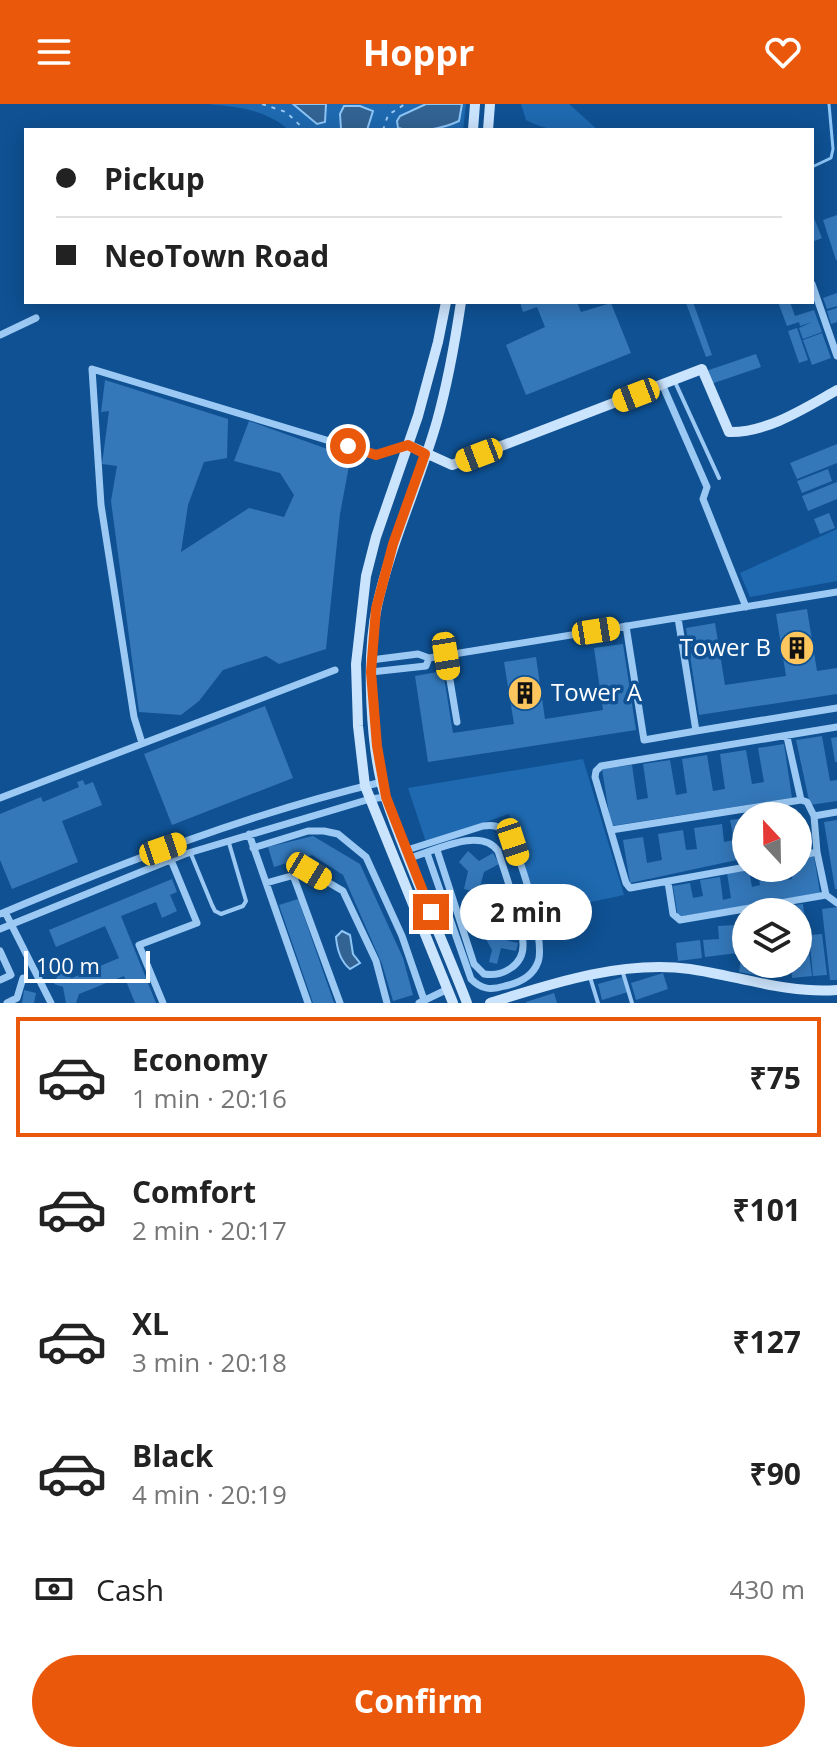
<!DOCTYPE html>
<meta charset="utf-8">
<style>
body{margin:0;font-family:"Open Sans",sans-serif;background:#f6f6f6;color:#222;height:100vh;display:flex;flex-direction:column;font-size:30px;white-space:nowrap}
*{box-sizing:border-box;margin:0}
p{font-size:26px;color:#767676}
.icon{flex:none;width:44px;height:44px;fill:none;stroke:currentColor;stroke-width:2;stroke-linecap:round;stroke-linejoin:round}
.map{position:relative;height:899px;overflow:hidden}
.drawer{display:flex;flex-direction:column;background:#fff;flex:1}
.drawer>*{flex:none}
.top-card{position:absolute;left:24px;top:24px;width:790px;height:176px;border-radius:0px;box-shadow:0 4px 20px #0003;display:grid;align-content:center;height:176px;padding:0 32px;background:#fff}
.needle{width:52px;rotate:338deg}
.controls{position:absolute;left:732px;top:698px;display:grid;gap:16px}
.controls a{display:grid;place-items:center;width:80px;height:80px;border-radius:50%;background:#fff;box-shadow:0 4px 20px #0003;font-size:40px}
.scale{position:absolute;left:24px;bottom:20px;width:126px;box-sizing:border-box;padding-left:8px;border:4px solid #fff;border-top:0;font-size:22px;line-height:28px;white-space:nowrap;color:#fff;-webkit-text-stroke:6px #0f5193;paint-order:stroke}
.end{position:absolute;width:36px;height:36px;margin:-18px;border:10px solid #ea580c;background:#fff;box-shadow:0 0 0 4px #fff}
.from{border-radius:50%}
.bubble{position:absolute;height:56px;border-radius:28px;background:#fff;box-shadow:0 4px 20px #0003;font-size:26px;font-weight:700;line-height:56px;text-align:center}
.car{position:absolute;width:24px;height:48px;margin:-24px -12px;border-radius:10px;box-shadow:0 0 6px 2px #0007;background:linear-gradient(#f5c518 24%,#345 0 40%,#f5c518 0 76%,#345 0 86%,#f5c518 0)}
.top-card b{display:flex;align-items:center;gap:28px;height:76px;font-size:30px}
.top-card b+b{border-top:2px solid #e0e0e0}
.top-card i{width:20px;height:20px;background:#222}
ul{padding:14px 0 0;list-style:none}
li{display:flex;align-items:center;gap:24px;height:120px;margin:0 16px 12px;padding:0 16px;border:4px solid transparent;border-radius:0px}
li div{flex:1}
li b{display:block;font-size:30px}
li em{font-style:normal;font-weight:700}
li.active{border-color:#ea580c}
li>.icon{width:72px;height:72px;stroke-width:1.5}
.pay{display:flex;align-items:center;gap:20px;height:88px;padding:0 32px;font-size:30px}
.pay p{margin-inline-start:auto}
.button{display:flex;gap:16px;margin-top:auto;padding:16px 32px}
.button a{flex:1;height:92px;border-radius:48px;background:#ea580c;color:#fff;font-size:32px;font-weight:700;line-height:92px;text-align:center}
header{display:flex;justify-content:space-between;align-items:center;height:104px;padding:0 32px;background:#ea580c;color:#fff;font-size:36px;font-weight:700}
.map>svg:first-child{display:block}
</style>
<header><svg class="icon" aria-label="menu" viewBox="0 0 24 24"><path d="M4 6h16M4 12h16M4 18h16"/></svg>Hoppr<svg class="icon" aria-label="heart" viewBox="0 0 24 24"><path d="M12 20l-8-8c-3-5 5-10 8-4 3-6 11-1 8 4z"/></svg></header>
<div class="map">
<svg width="837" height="899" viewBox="0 0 837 899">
<rect width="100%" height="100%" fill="#0f5193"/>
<path fill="#1e69b0" d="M208,0H466L463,26H289C265,5 238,3 208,0Z
M521,0H569L598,26C572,26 549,29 526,16Z
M837,425V477L750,493L740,469Z
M583,655L624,791L539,809L509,710L426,738L408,684Z"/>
<path fill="#326393" stroke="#8dc5f7" stroke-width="2" d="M293,0H326L325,18L317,20Z
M426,0H462L459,17C442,25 416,30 398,24L397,17L400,12Z
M344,2H360L373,7L367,26L341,25L340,10Z
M342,827L350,831L353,850L360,859L350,865C340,857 337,845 336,833Z"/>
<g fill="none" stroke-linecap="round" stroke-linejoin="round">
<path stroke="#8dc5f7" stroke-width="3" d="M812,63L831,54L833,45L829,0"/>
</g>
<path fill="#3478ba" d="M812,109L822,134L812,138Z
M837,111V156H836L823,116Z
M837,189V202L827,205L823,194Z
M520,198H577L581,208L611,199L631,249L526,291L506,241L545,223L537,203L523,208Z
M693,198L712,251L706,253L686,199Z
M778,198H790L795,212L814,206L822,228L803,235L799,224L812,218L800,222L799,218L787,222Z
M837,204V218L831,220L827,207Z
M797,224L808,256L799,259L788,227Z
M822,229L831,254L812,261L803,236Z
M756,250L761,263L711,280L706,267Z
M105,276L228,315L227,354L204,358L188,401L181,448L249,404L284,413L294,391L280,369L234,357L249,317L344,351L349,362L340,410L326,545L279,560L266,552L223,566L199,597L181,611L139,608L111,397L117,362L102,360L109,307L101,308Z
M837,340V359L797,375L790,359Z
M828,365L832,377L802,389L797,377Z
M837,378V395L808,407L802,392Z
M829,409L835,424L820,430L814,415Z
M807,505L817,567L837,564V590L699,611L686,524L715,519L725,581L786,572L776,510Z
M623,540L636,626L428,658L415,572L443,567L453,629L514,620L504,558L536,553L545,615L603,606L594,544Z
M265,602L293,674L172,721L144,650Z
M822,632L830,677L837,676V697L810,701L796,636Z
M837,633V658H835L831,634Z
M784,640L792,694L611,722L602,665L632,661L637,696L648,694L643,660L670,656L676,691L687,689L682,655L707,651L713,687L725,685L720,650L746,646L752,680L764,678L758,644Z
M83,676L85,681L93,678L102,701L62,717L78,758L12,785L0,756V710L41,693L43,698L79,683L77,678Z
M797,705L798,712H771L770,709Z
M746,714V754L630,779L623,736L643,733L647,759L662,756L658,730L683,726L686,746L697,745L694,724L722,720L724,738L734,736L730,716Z
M837,716V785H835L824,718Z
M313,732L360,760L403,854L413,891L393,897L382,860L343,771L312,751L274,763L268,743Z
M468,747L479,757L493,749L499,760L484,768L478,790L503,796L495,822L501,835L518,839L516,847L501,844L497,860L489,858L492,846L481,826L488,823L491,810L484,808L481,817L466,813L472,787L464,785L468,767L459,758Z
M814,752L820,789L678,813L673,782L690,779L693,794L703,792L700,776L720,773L723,796L731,794L727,769L749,766L752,783L760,781L757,764H782L785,776L792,775L791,764H798V754Z
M172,775L177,788L170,791L177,807L162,814L156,798L121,812L156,899H135L124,872L79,890L76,899H66L63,883L54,880L59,868L72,874L119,854L105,822L56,843L49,826Z
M298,795L334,899H313L279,801Z
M803,800L812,872L792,874L791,860H798V808H785L784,802Z
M837,803V876H830L822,805Z
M735,821L738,849L705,853L703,836L719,835L718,822Z
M822,830L827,871L813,872L809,831Z
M700,836L702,854L678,857L676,839Z
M741,855L746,856V860H769L767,873L739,868Z
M663,869L668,885L636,896L631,879Z
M623,873L628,888L602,896L598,880Z
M24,886L36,889L34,899H22Z
M554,889L557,899H526V898Z"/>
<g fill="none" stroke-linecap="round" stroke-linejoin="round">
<path stroke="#9bc9f4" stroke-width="2" stroke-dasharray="4 6" stroke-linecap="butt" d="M262,0L286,8L305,26
M383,26L388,11L405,0"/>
<path stroke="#9bc9f4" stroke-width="4" d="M675,278L719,374
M191,750L212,801L215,807L221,810L243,802L246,797L229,739
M623,869L632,899
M590,873L598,899"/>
<path stroke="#9bc9f4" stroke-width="7" d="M812,180L837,252
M0,231L36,214
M662,280L707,383L703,395L746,503
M678,514L696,627L837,604
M626,522L644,636L696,627
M446,552L457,618
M429,554L837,488
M371,556L418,550L429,554L426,562L371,568
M787,633L801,696L807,698L814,712L817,748L826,791L837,799
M142,639L134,613L101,401L92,265L376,351L408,341
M0,694L335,566
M814,712L837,708
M611,726L801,696
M249,730L308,899
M253,744L308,727H324L338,730L366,753L402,832L424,896
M407,746L483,722C492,721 499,721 505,728C520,743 546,838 538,858C533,872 519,879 505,882C491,886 482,886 471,875L427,749
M798,752L817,748
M410,754C434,747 481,722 498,747C505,769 523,819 523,840C524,861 503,873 484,870L474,860L437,746
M746,763L630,784L626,779L595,673L596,667L601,662L837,623
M293,771L340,899
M668,778L673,810L680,816L826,791
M266,779L309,767L343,787L376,857L387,899
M5,808L51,899
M0,810C124,758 251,709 382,678
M0,825L185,750L370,695L386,693
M0,847L11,871L0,876
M7,899L17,894L23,874
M163,899L139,841L197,819L171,756
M419,899L448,885"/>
<path stroke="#cbe4fd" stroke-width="10" d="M473,26L475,0
M488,26L490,0
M446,198L438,238L418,312L376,433L366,472L356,560L358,622L365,682L453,899
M461,198C455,238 448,278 437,317C419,380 391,438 377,502C366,552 370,647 386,695C409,764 441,831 467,899
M408,341L452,361L702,265L729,328C767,329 805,304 837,286
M490,899C553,879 623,856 690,865C738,872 788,890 837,886"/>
</g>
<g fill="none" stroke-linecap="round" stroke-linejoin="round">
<path stroke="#ea580c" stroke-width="10" d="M348,342L376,351L408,341L425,350L393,440L376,505L371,568L377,642L386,693L431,808"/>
</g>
<defs>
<g id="building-disc" transform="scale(1.8)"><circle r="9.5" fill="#ffc65e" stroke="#0f5193"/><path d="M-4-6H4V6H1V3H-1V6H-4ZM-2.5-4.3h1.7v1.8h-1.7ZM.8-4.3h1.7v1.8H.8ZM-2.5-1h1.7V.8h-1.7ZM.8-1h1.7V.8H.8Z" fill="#111"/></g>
</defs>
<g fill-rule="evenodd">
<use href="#building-disc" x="797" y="544"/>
<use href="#building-disc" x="525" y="589"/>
</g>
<g text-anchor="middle" stroke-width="7" stroke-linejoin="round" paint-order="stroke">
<g font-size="24" fill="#fff" stroke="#0f5193" text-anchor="end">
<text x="771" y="552">Tower B</text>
<text x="551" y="597" text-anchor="start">Tower A</text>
</g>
</g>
</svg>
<div class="controls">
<a><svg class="needle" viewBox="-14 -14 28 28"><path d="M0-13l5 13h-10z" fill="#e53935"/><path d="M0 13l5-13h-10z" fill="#767676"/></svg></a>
<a><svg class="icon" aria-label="layers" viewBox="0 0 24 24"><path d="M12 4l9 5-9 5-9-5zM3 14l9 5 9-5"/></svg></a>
</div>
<div class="scale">100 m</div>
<i class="end from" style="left:348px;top:342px"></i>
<i class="end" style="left:431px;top:808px"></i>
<div class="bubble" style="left:460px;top:780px;width:132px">2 min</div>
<i class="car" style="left:636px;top:291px;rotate:249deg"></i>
<i class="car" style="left:479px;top:351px;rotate:249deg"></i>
<i class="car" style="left:596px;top:527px;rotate:81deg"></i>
<i class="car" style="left:446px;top:552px;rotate:171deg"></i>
<i class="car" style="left:513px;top:738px;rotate:162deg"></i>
<i class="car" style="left:163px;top:745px;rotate:71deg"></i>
<i class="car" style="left:309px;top:767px;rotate:121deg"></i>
<div class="top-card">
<b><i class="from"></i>Pickup</b>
<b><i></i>NeoTown Road</b>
</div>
</div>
<section class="drawer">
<ul>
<li class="active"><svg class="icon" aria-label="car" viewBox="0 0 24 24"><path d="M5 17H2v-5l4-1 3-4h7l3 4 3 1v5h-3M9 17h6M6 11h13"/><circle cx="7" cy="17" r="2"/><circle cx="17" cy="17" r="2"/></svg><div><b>Economy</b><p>1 min · 20:16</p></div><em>₹75</em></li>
<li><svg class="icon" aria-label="car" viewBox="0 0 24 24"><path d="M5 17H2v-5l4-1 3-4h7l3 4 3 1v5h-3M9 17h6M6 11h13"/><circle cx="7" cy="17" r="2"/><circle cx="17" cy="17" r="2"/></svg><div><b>Comfort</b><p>2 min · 20:17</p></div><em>₹101</em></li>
<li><svg class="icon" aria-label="car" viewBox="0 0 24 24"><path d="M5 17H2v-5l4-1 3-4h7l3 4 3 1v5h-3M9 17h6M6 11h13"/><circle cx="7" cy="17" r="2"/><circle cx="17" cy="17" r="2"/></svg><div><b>XL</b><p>3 min · 20:18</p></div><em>₹127</em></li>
<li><svg class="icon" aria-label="car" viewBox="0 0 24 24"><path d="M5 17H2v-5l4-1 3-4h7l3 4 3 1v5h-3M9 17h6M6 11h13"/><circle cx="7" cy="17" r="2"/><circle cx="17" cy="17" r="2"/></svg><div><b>Black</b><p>4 min · 20:19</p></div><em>₹90</em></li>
</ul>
<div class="pay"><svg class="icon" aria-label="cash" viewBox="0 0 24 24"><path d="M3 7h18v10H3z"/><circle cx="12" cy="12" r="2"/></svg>Cash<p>430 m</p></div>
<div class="button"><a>Confirm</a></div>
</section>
